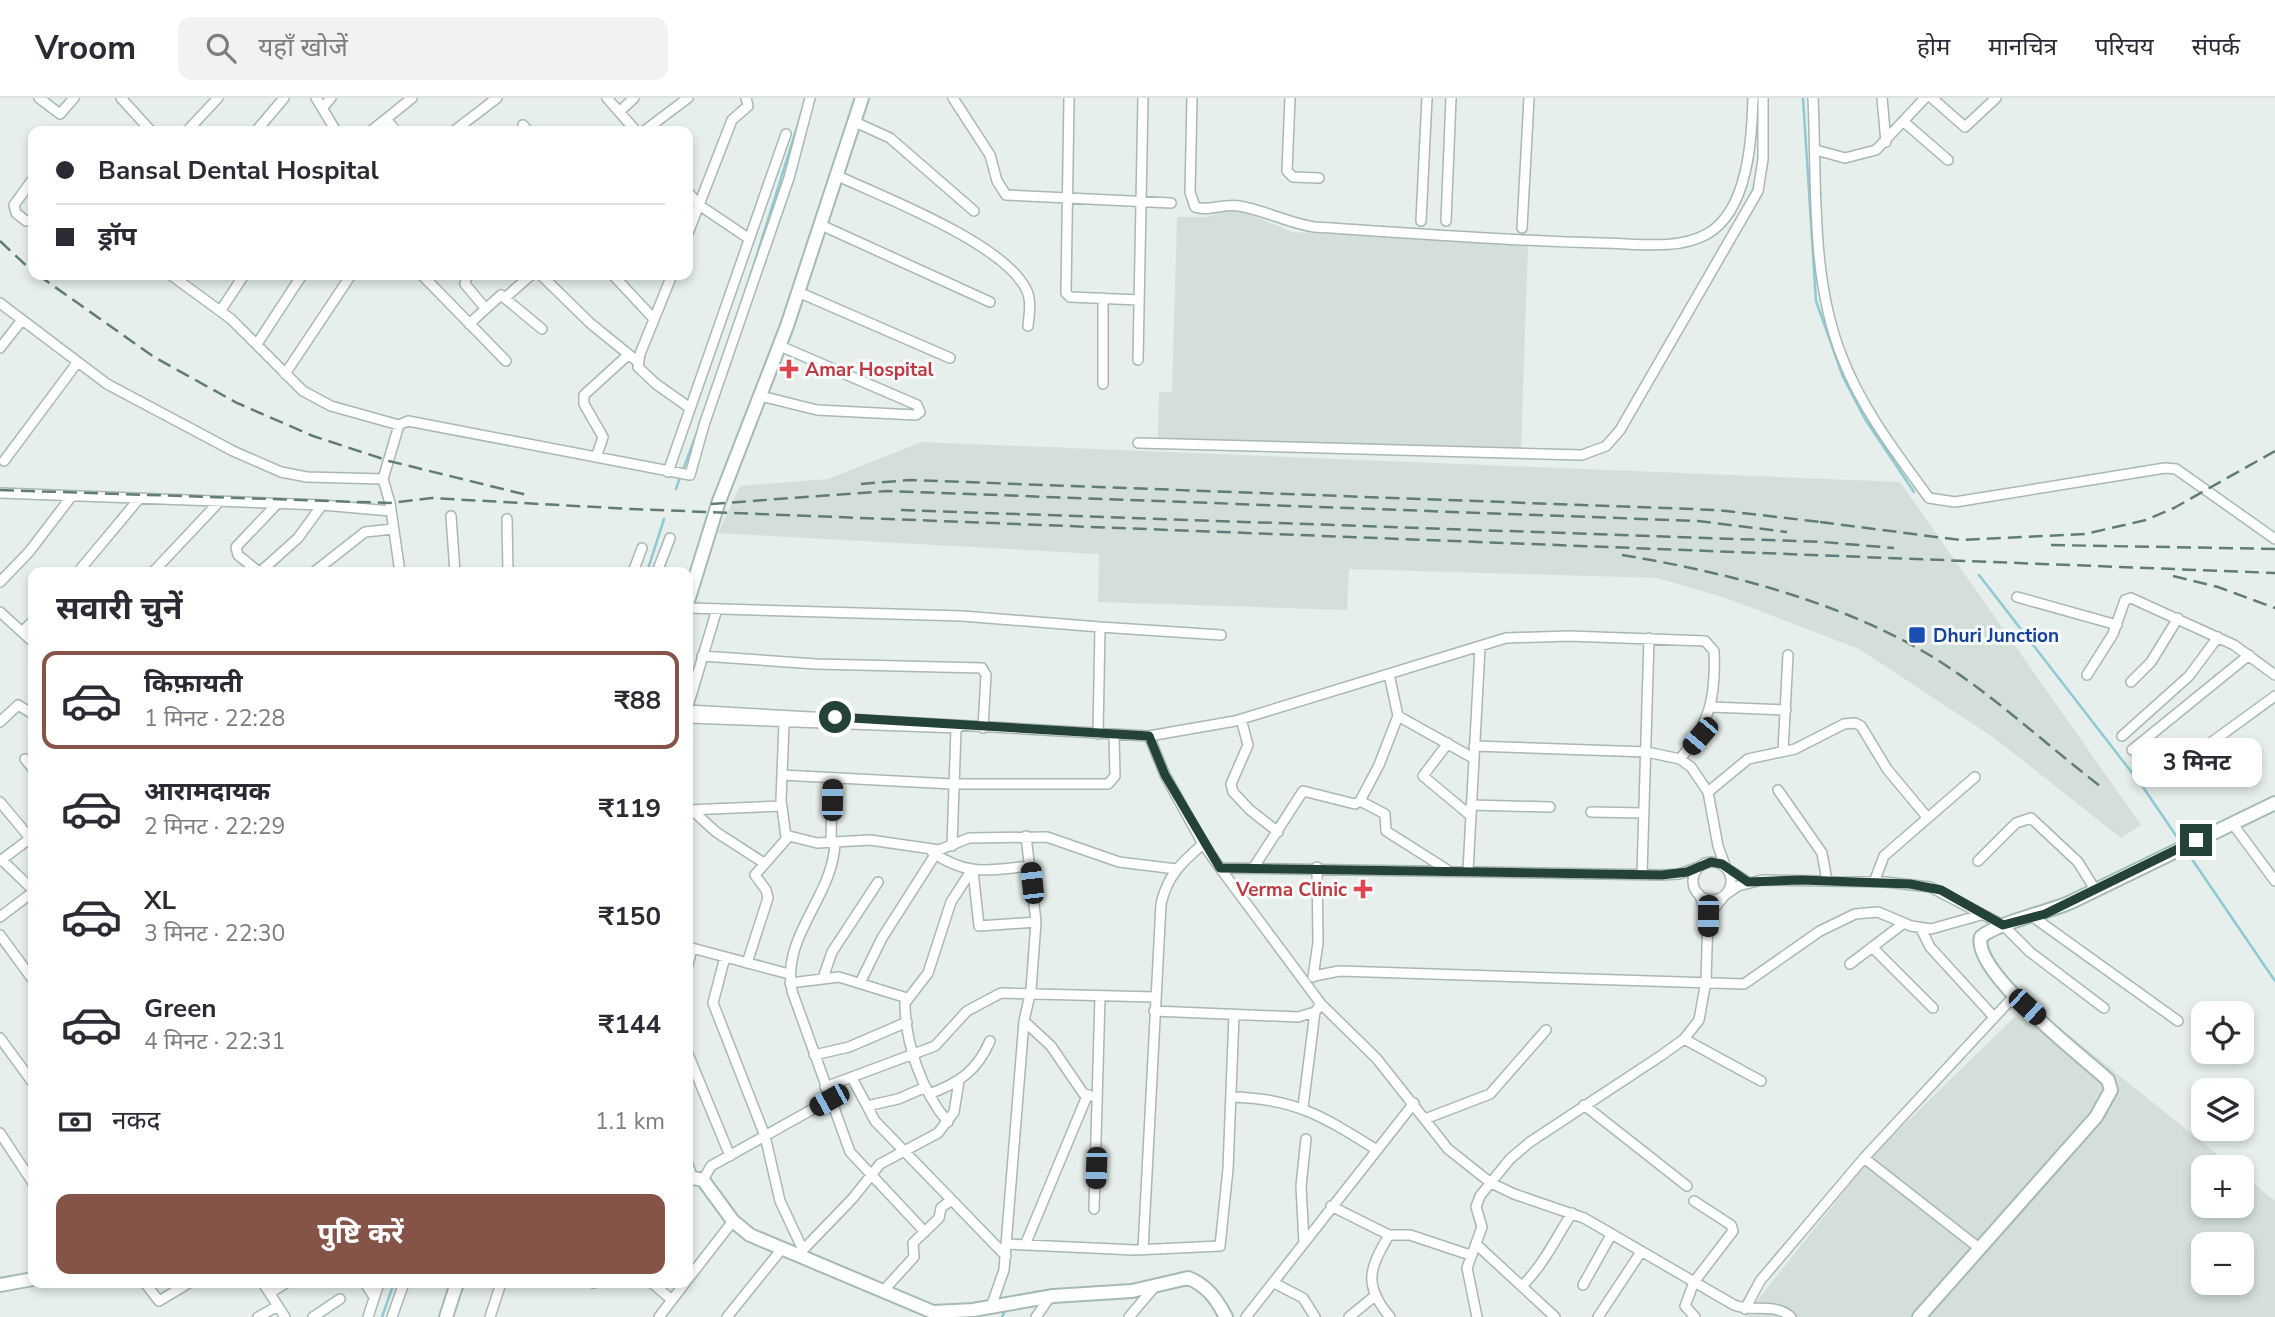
<!DOCTYPE html>
<html lang="hi">
<meta charset="utf-8">
<style>
body{margin:0;font-family:"Nunito Sans","Noto Sans Devanagari",sans-serif;background:#f2f2f3;color:#2b2b33;height:100vh;display:flex;flex-direction:column;font-size:26px;white-space:nowrap}
*{box-sizing:border-box;margin:0}
p{font-size:23px;color:#7c7c81}
.icon{flex:none;width:38px;height:38px;fill:none;stroke:currentColor;stroke-width:2;stroke-linecap:round;stroke-linejoin:round}
.map{position:relative;flex:1;overflow:hidden}
.sheet{position:absolute;left:28px;top:469px;width:665px;height:721px;display:flex;flex-direction:column;background:#fff;border-radius:14px;box-shadow:0 4px 10px #0003}
.sheet>*{flex:none}
.banner{position:absolute;left:28px;top:28px;width:665px;height:154px;border-radius:14px;box-shadow:0 4px 10px #0003;display:grid;align-content:center;height:154px;padding:0 28px;background:#fff}
.fabs{position:absolute;left:2191px;top:903px;display:grid;gap:14px}
.fabs a{display:grid;place-items:center;width:63px;height:63px;border-radius:14px;background:#fff;box-shadow:0 4px 10px #0003;font-size:35px}
.end{position:absolute;width:32px;height:32px;margin:-16px;border:9px solid #24423a;background:#fff;box-shadow:0 0 0 4px #fff}
.from{border-radius:50%}
.bubble{position:absolute;height:49px;border-radius:14px;background:#fff;box-shadow:0 4px 10px #0003;font-size:23px;font-weight:700;line-height:49px;text-align:center}
.car{position:absolute;width:21px;height:42px;margin:-21px -10px;border-radius:9px;box-shadow:0 0 5px 2px #0007;background:linear-gradient(#222 24%,#8ab4d8 0 40%,#222 0 76%,#8ab4d8 0 86%,#222 0)}
.banner b{display:flex;align-items:center;gap:24px;height:66px;font-size:26px}
.banner b+b{border-top:2px solid #e1e1e2}
.banner i{width:18px;height:18px;background:#2b2b33}
ul{padding:0;list-style:none}
li{display:flex;align-items:center;gap:21px;height:98px;margin:0 14px 10px;padding:0 14px;border:4px solid transparent;border-radius:14px}
li div{flex:1}
li b{display:block;font-size:26px}
li em{font-style:normal;font-weight:700}
li.current{border-color:#855347}
li>.icon{width:63px;height:63px;stroke-width:1.5}
h2{padding:0 28px;font-size:32px;line-height:84px}
.pay{display:flex;align-items:center;gap:18px;height:77px;padding:0 28px;font-size:26px}
.pay p{margin-inline-start:auto}
.action{display:flex;gap:14px;margin-top:auto;padding:14px 28px}
.action a{flex:1;height:80px;border-radius:14px;background:#855347;color:#fff;font-size:28px;font-weight:700;line-height:80px;text-align:center}
header{display:flex;align-items:center;gap:42px;box-sizing:border-box;height:98px;padding:0 35px;background:#fff;border-bottom:2px solid #e1e1e2}
header strong{font-size:33px}
nav{display:flex;gap:38px;margin-inline-start:auto;font-size:24px}
.search{width:490px;height:63px;background:#f2f2f3;display:flex;align-items:center;gap:18px;box-sizing:border-box;padding:0 24px;border-radius:14px;color:#7c7c81;font-size:26px}
.map>svg:first-child{display:block}
</style>
<header>
<strong>Vroom</strong>
<div class="search"><svg class="icon" aria-label="search" viewBox="0 0 24 24"><circle cx="10" cy="10" r="6"/><path d="M15 15l6 6"/></svg>यहाँ खोजें</div>
<nav><a>होम</a><a>मानचित्र</a><a>परिचय</a><a>संपर्क</a></nav>
</header>
<div class="map">
<svg width="2275" height="1219" viewBox="0 0 2275 1219">
<rect width="100%" height="100%" fill="#e6efeb"/>
<path fill="#d4dfda" fill-rule="evenodd" d="M1222,113L1244,114L1292,134L1528,147L1521,351L1158,341L1159,294H1172L1177,119H1208Z
M922,344L1900,384L2141,727L2121,740L1993,639L1859,551L1726,500L1657,480L1349,471L1347,512L1098,504L1099,456L718,435L740,388L828,381Z
M2029,905L2233,1069H2203V1108H2242V1076L2275,1103V1219H1744L1873,1057ZM2203,1146H2242V1185H2203Z"/>
<g fill="none" stroke-linecap="round" stroke-linejoin="round">
<path stroke="#8ec9d4" stroke-width="2.5" d="M1803,0L1816,203L1843,279L1865,321L1914,394
M740,211L803,10
M683,372L699,329
M676,391L680,379
M647,474L664,421
M1979,477L2143,689L2181,745
M2187,754L2275,883
M382,1219L394,1185
M1002,1219L1005,1213"/>
<g stroke="#a8b8b2" stroke-width="12">
<path id="street" d="M39,0L60,16L74,0
M121,0L151,33
M316,0L336,33
M607,0L636,33
M953,0L990,57L997,83L1006,97L1171,105
M1069,0L1066,195L1070,199L1139,202
M1192,0L1190,94L1195,109C1209,114 1223,105 1239,108C1264,112 1288,125 1314,129C1410,135 1506,143 1602,145C1634,145 1677,153 1707,136C1748,113 1752,41 1753,0
M1290,0L1287,73L1293,79L1319,80
M1813,0C1817,85 1810,179 1842,259C1862,311 1897,356 1929,400L1955,404L2165,370L2176,371L2275,441
M1882,0L1886,44
M1932,0L1965,29L1996,0
M322,10L331,0
M619,14L634,0
M386,21L396,33
M855,24L890,40L974,113
M1904,24L1948,62
M523,27L528,33
M187,33L218,0
M256,33L284,0
M371,33L412,0
M454,33L497,0
M644,33L688,0
M1816,52L1845,60L1876,52L1925,0
M838,78C885,100 1003,145 1026,191C1032,202 1029,217 1028,228
M33,81L14,107L16,115L26,123H33
M688,94L699,107L748,140
M1421,123L1427,0
M1446,123L1451,0
M821,127L990,204
M1522,130L1529,0
M688,135L732,22L748,8L746,0
M171,177L231,221L303,293L331,308L399,327
M422,177L506,263
M467,177L465,186L485,210
M541,177L590,225L638,264
M613,177L654,221
M672,177L640,256L638,269L656,286L690,310
M798,194L950,260
M505,200L531,177
M1103,200V286
M0,205L107,286L233,353L281,374L307,379L383,381
M221,212L244,177
M469,226L501,197L542,231
M257,246L302,177
M0,250L22,222
M1138,262L1143,0
M285,276L351,177
M761,298L817,312L916,317L920,314L917,307L780,248
M1138,345L1582,357L1606,348L1620,332L1758,93L1763,61V0
M597,357L603,339L584,306V297L628,257
M4,363L77,265
M668,374L786,36
M0,395L322,407L391,413
M451,418L455,474
M507,421L508,474
M78,474L138,402
M153,474L218,405
M259,474L238,457L236,449L277,406
M260,474L298,440L322,407
M314,474L365,434L393,431
M400,474L390,405L383,381L399,327L408,323L690,377L704,327L789,80L810,0
M633,474L642,450
M657,474L670,440
M0,484L29,454L71,399
M2017,499L2117,527
M688,510L962,518L1100,529L1098,636
M0,514L33,544
M1100,529L1221,537
M22,534L33,523
M702,558L816,566L982,570L986,577L983,630
M2087,577L2113,536L2125,502L2131,500L2234,547L2275,577
M2131,584L2151,564L2178,520
M688,608L717,511
M1711,609L1786,612
M688,612L1149,638L1235,623L1506,540L1569,538L1705,543L1714,553C1716,599 1710,626 1680,661
M1398,618L1473,660
M688,620L958,630
M1241,621L1248,647L1231,686L1233,694L1250,712L1278,734
M0,624L18,607L33,616
M784,626L781,702L786,739
M1149,638L1165,677L1203,746L1220,770L1321,906L1377,961L1448,1051L1491,1085L1514,1096L1584,1120L1734,1207C1753,1215 1774,1204 1791,1219
M2122,638L2189,578L2218,539
M1448,645L1423,678L1471,718
M1474,648L1647,654L1680,661L1691,669L1708,694L1718,748L1726,770L1748,784
M2205,649L2275,598
M2132,652L2249,557
M1783,653L1788,557
M25,661L33,671
M782,677L952,686H1108L1115,678L1114,637
M1778,692L1822,755L1827,783
M1708,694L1748,661L1795,651L1844,626L1855,625L1861,628L1887,671L1927,719
M1360,703L1385,716L1386,733L1446,771
M0,704L30,740
M1471,707L1550,709
M688,712L782,708
M692,712L716,734L764,765
M1591,714L1644,715
M2232,725L2275,783
M831,745L832,680
M835,745C833,799 781,838 792,893L850,1054L925,1134
M952,748L956,631
M932,754C968,779 989,772 1030,768
M2,762L33,792
M0,763L32,739
M1978,763L2016,725L2031,720L2078,764L2096,793
M1693 783a19 19 0 1 1 38 0a19 19 0 1 1-38 0Z
M1254,769L1303,693L1355,706L1360,703L1379,667L1398,618L1389,576
M1220,770L1662,777L1679,776L1699,769
M973,773L979,828L1036,824
M1468,773L1480,549
M1642,776L1649,540
M1874,784L1884,758L1975,679
M1708,818L1725,797L1738,788L1762,782L1885,784L1930,789L2003,827L2030,854L2104,910
M0,819L33,794
M2033,819L2178,923
M1921,831L1930,849L1994,919
M0,837L33,882
M688,849L789,876
M1872,849L1933,910
M725,859L713,905L765,1038L780,1103L803,1152
M747,865L768,800L766,792L755,777L789,738L817,745L870,742L939,752L969,740L1047,739L1119,764L1176,771
M1850,866L1904,825
M688,867L692,850
M1314,878L1339,873L1744,886L1820,833L1855,816L1878,814L1911,828L1931,831L1981,817
M1313,879L1318,845L1317,769
M823,880L832,854L878,784
M790,885L839,879L907,900
M860,885L882,840L935,757
M1154,913L1298,919L1315,914L1321,906
M1024,923L1051,948L1083,995L1091,998
M0,940L33,985
M1684,941L1761,983
M688,956L730,1058
M814,957L849,949L907,924
M852,980L875,1023L1006,1158
M825,989L935,948L967,913L1001,895L1155,899
M929,996C959,985 977,973 990,943
M1231,999C1295,1000 1324,1019 1377,1052
M1584,1007L1687,1088
M867,1008L898,1001L926,989
M1303,1009L1315,914
M1425,1021L1490,996L1546,932
M948,1024C922,994 905,945 905,905L928,875L951,804L971,773
M0,1035L33,1085
M1864,1060L1979,1150
M688,1066L692,1079
M703,1082L711,1068L829,1002
M1694,1103L1731,1127L1733,1133L1694,1184L1685,1208L1695,1219
M1331,1108L1389,1137H1410L1470,1157
M1094,1111L1100,899
M1389,1137C1370,1170 1362,1186 1390,1219
M1304,1145L1301,1088L1306,1041
M1007,1146L1135,1152L1220,1148L1228,1071L1234,917
M1476,1146L1555,1219
M1025,1147L1087,998
M1143,1152L1161,806C1167,778 1182,764 1203,746
M801,1154L853,1100L880,1066L938,1035L954,1014L959,983
M688,1181L733,1123
M145,1185L159,1203L189,1185
M263,1185L285,1219
M365,1185L374,1199
M593,1185H594
M652,1185L672,1202
M1274,1185L1303,1200L1315,1219
M1523,1187C1544,1166 1556,1140 1572,1115
M1583,1187L1611,1137
M884,1192L914,1159L913,1145L939,1120L941,1110L951,1102
M270,1195L286,1185
M991,1209L1004,1172L1024,923L1031,892L1036,824L1026,738
M1745,1211L1760,1183L1864,1060L2015,897
M258,1219L278,1208
M313,1219L340,1201
M368,1219L379,1185
M392,1219L404,1185
M490,1219L501,1185
M659,1219L685,1185
M727,1219L781,1152
M1036,1219L1050,1199
M1129,1219L1157,1186
M1246,1219L1414,1005
M1349,1219L1376,1197
M1477,1219L1467,1170L1482,1129L1476,1109L1480,1098L1510,1061L1530,1044L1662,957L1684,941L1699,922L1706,883L1708,818L1699,796
M1598,1219L1641,1154"/>
</g>
<g stroke="#a4bbb3" stroke-width="16">
<path id="secondary" d="M688,503L718,406L787,228L862,0
M688,1079L703,1082L733,1123L750,1137L933,1214L973,1212L1053,1198L1132,1193L1188,1180C1207,1187 1217,1202 1226,1219
M0,1187L33,1181
M446,1219L457,1185
M1919,1219L2096,1019L2111,992L2108,982C2082,958 1971,873 1981,839C1995,826 2047,814 2069,805L2275,705"/>
</g>
<use href="#street" stroke="#fff" stroke-width="9"/>
<use href="#secondary" stroke="#fff" stroke-width="12"/>
<path stroke="#5f7d75" stroke-width="2.5" stroke-dasharray="14 7" stroke-linecap="butt" d="M0,143L33,174
M38,177L154,259L237,305L313,338L389,363L527,397
M861,386L910,382L1717,412L1829,425
M0,392L390,405L432,400L631,411L2275,475
M711,406L887,393L1698,423L1787,434
M901,412L1823,444L1894,450
M1820,424L1960,442L2085,436L2146,422L2174,410L2275,353
M2051,447L2275,451
M1622,457C1725,474 1835,502 1926,555C1987,591 2044,645 2100,688
M2173,478L2218,489L2275,510"/>
</g>
<g fill="none" stroke-linecap="round" stroke-linejoin="round">
<path stroke="#24423a" stroke-width="9" d="M835,619L1149,638L1165,677L1220,770L1662,777L1687,774L1711,764L1722,766L1748,784L1801,782L1910,786L1941,792L2003,827L2045,816L2196,742"/>
</g>
<g fill="#e0444e" stroke="#f7fbf9" stroke-width="2.5">
<path d="M785.5 260.5h7v7h7v7h-7v7h-7v-7h-7v-7h7z"/>
<path d="M1359.5 780.5h7v7h7v7h-7v7h-7v-7h-7v-7h7z"/>
</g>
<rect fill="#1a4fb4" stroke="#f7fbf9" stroke-width="2.5" x="1908" y="528" width="18" height="18" rx="3.5"/>
<g text-anchor="middle" stroke-width="6" stroke-linejoin="round" paint-order="stroke">
<g font-size="19" font-weight="bold" fill="#be3a42" stroke="#f7fbf9" text-anchor="start">
<text x="805" y="278">Amar Hospital</text>
<text x="1347" y="798" text-anchor="end">Verma Clinic</text>
</g>
<g font-size="19" font-weight="bold" fill="#164399" stroke="#f7fbf9" text-anchor="start">
<text x="1933" y="544">Dhuri Junction</text>
</g>
</g>
</svg>
<div class="fabs">
<a><svg class="icon" aria-label="locate" viewBox="0 0 24 24"><circle cx="12" cy="12" r="6"/><path d="M12 2v4M12 18v4M2 12h4M18 12h4"/></svg></a>
<a><svg class="icon" aria-label="layers" viewBox="0 0 24 24"><path d="M12 4l9 5-9 5-9-5zM3 14l9 5 9-5"/></svg></a>
<a>+</a>
<a>−</a>
</div>
<i class="end from" style="left:835px;top:619px"></i>
<i class="end" style="left:2196px;top:742px"></i>
<div class="bubble" style="left:2132px;top:640px;width:130px">3 मिनट</div>
<i class="car" style="left:1700px;top:638px;rotate:220deg"></i>
<i class="car" style="left:832px;top:702px;rotate:1deg"></i>
<i class="car" style="left:1032px;top:785px;rotate:354deg"></i>
<i class="car" style="left:1708px;top:818px;rotate:181deg"></i>
<i class="car" style="left:2027px;top:909px;rotate:132deg"></i>
<i class="car" style="left:829px;top:1002px;rotate:241deg"></i>
<i class="car" style="left:1096px;top:1070px;rotate:182deg"></i>
<div class="banner">
<b><i class="from"></i>Bansal Dental Hospital</b>
<b><i></i>ड्रॉप</b>
</div>
<section class="sheet">
<h2>सवारी चुनें</h2>
<ul>
<li class="current"><svg class="icon" aria-label="car" viewBox="0 0 24 24"><path d="M5 17H2v-5l4-1 3-4h7l3 4 3 1v5h-3M9 17h6M6 11h13"/><circle cx="7" cy="17" r="2"/><circle cx="17" cy="17" r="2"/></svg><div><b>किफ़ायती</b><p>1 मिनट · 22:28</p></div><em>₹88</em></li>
<li><svg class="icon" aria-label="car" viewBox="0 0 24 24"><path d="M5 17H2v-5l4-1 3-4h7l3 4 3 1v5h-3M9 17h6M6 11h13"/><circle cx="7" cy="17" r="2"/><circle cx="17" cy="17" r="2"/></svg><div><b>आरामदायक</b><p>2 मिनट · 22:29</p></div><em>₹119</em></li>
<li><svg class="icon" aria-label="car" viewBox="0 0 24 24"><path d="M5 17H2v-5l4-1 3-4h7l3 4 3 1v5h-3M9 17h6M6 11h13"/><circle cx="7" cy="17" r="2"/><circle cx="17" cy="17" r="2"/></svg><div><b>XL</b><p>3 मिनट · 22:30</p></div><em>₹150</em></li>
<li><svg class="icon" aria-label="car" viewBox="0 0 24 24"><path d="M5 17H2v-5l4-1 3-4h7l3 4 3 1v5h-3M9 17h6M6 11h13"/><circle cx="7" cy="17" r="2"/><circle cx="17" cy="17" r="2"/></svg><div><b>Green</b><p>4 मिनट · 22:31</p></div><em>₹144</em></li>
</ul>
<div class="pay"><svg class="icon" aria-label="cash" viewBox="0 0 24 24"><path d="M3 7h18v10H3z"/><circle cx="12" cy="12" r="2"/></svg>नकद<p>1.1 km</p></div>
<div class="action"><a>पुष्टि करें</a></div>
</section>
</div>
